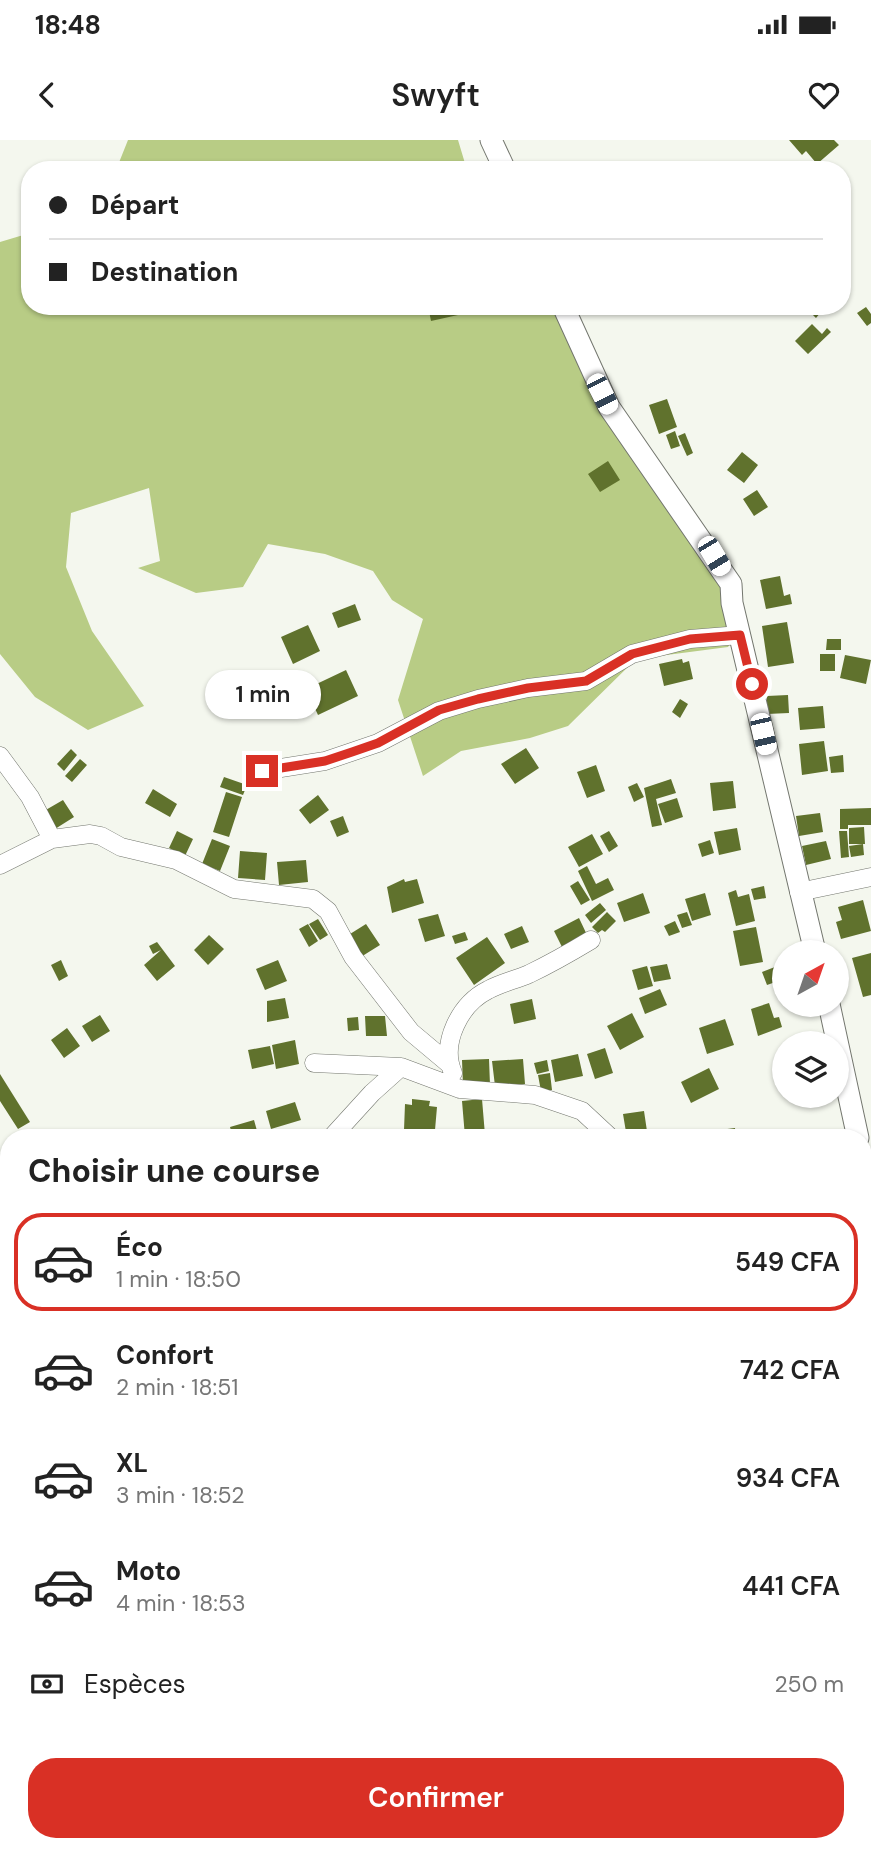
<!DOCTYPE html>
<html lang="fr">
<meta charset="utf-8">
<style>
body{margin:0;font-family:"DM Sans",sans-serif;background:#f6f6f6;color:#222;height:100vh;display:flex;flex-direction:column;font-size:26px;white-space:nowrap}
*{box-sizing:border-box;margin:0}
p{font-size:23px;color:#767676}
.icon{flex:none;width:38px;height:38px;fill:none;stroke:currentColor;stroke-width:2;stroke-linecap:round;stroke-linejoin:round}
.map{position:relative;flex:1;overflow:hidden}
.side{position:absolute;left:0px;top:989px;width:872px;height:723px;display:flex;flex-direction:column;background:#fff;border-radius:28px 28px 0 0;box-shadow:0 2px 5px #0004}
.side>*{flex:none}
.hud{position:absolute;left:21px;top:21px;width:830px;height:154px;border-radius:28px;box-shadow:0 2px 5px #0004;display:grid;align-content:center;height:154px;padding:0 28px;background:#fff}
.needle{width:46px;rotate:40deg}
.tools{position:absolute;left:772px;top:800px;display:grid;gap:14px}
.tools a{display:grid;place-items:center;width:77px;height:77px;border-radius:50%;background:#fff;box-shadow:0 2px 5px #0004;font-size:35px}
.end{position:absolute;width:32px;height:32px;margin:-16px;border:9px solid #d93025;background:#fff;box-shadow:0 0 0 4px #fff}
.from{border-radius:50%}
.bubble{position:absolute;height:49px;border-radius:24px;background:#fff;box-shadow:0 2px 5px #0004;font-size:23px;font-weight:600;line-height:49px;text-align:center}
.car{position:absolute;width:21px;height:42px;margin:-21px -10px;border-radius:9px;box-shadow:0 0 5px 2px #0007;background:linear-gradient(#fff 24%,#345 0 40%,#fff 0 76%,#345 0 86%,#fff 0)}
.hud b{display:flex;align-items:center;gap:24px;height:66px;font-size:26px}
.hud b+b{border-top:2px solid #e0e0e0}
.hud i{width:18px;height:18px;background:#222}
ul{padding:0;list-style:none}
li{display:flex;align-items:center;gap:21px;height:98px;margin:0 14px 10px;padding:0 14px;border:4px solid transparent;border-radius:28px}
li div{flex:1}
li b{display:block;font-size:26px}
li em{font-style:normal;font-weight:600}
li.on{border-color:#d93025}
li>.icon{width:63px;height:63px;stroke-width:1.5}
h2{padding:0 28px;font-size:32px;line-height:84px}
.pay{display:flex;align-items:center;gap:18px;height:77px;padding:0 28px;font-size:26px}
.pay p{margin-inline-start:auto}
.cta{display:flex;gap:14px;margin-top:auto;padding:14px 28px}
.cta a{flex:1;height:80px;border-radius:28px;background:#d93025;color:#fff;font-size:28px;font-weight:600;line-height:80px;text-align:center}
.status{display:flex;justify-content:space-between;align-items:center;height:49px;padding:0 35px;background:#fff;direction:ltr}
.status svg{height:19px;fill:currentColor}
header{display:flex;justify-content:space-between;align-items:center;height:91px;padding:0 28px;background:#fff;font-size:32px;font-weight:600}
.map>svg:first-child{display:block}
</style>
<div class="status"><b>18:48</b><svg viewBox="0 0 49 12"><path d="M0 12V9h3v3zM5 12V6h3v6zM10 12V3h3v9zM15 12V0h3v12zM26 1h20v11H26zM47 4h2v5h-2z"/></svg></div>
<header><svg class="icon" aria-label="back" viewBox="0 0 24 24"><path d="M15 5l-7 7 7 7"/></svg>Swyft<svg class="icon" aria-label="heart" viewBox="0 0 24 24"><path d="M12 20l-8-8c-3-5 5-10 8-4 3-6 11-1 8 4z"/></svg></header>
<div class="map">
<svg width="871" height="1711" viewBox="0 0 871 1711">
<rect width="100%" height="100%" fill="#f4f7ee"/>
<path fill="#b8cc85" d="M128,0H458L467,30H116Z
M30,93V166H559L745,484L728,507L636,519L568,586L530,598L461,611L423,636L398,560L423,479L392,460L373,431L325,414L268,404L243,447L196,453L138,428L160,421L149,348L71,373L66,427L92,491L144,566L88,590L35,557L0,514V102Z"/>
<path fill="#60722d" d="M789,0H834L839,5L817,24L806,11L802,15Z
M428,166H466L467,173L431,181Z
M804,166H826L816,178Z
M866,167L871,174V183L867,186L857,173Z
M812,184L822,194L827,188L831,192L808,214L795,201Z
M667,259L677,287L659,294L649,265Z
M675,291L680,306L671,309L666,295Z
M685,293L693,313L687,316L678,296Z
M742,312L758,325L744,343L727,330Z
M608,321L620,340L600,352L588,334Z
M757,350L768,367L754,376L743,359Z
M780,436L784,456L790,454L792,464L766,469L760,440Z
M355,464L361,480L338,488L332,473Z
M787,482L794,523L768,527L762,486Z
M308,485L320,511L293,524L281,497Z
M827,499H841V510H826Z
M820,514H835V531H820Z
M845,515L871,520L866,544L840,538Z
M682,519L683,523L689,521L693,539L664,546L659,524Z
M346,530L358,556L318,575L306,549Z
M788,555L789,573L767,574V556Z
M680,559L688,564L680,578L672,572Z
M823,566L825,588L800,590L798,568Z
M824,601L828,631L802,635L799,604Z
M526,608L539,628L515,644L501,624Z
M71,609L77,615L64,631L57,624Z
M843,615L844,632L831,633L829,617Z
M80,619L87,625L72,642L65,636Z
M596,625L605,651L587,658L577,632Z
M224,637L247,645L243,655L220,647Z
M671,639L676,653L656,659L662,685L652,687L644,648Z
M733,641L736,668L713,671L710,643Z
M637,643L644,657L634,662L628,647Z
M153,649L177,664L170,677L145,663Z
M226,652L242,657L229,697L213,692Z
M318,655L329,670L310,684L299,670Z
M677,658L683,677L665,683L658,664Z
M63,660L74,677L55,689L44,671Z
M871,668V685H848V689H840V669Z
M820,673L823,692L799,696L796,676Z
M343,676L349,692L337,697L330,681Z
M864,687L865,704H849V688Z
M737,688L741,710L719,715L714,692Z
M177,691L193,699L185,716L169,708Z
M609,691L618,706L609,712L600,696Z
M839,691H847L849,717L841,718Z
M592,694L603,714L579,727L568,707Z
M212,699L230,706L220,731L202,724Z
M710,700L714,713L702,717L698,704Z
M826,701L831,719L806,725L802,706Z
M863,704L864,715L851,717L849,706Z
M240,711L267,713L265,740L238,738Z
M306,720L308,742L279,745L277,722Z
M587,726L596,744L608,738L614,750L592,761L578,731Z
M404,739L405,742L417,739L424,763L392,773L387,747Z
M578,741L590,760L581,765L570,746Z
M764,746L766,758L754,760L751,749Z
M736,750L738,757L749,754L755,781L736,786L728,753Z
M643,753L650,773L624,782L617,763Z
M705,753L711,775L692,781L685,759Z
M863,760L871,791L841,799L836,782L842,780L838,767Z
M600,763L606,770L591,783L585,775Z
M607,772L616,781L605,792L602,790L598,793L592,787Z
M687,772L692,785L682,788L677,775Z
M438,774L445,796L425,802L418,779Z
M579,778L588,797L563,809L554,791Z
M318,779L328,795L320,800L309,784Z
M675,781L680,792L669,796L664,786Z
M308,784L318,801L309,807L299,789Z
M366,784L380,805L356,820L342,799Z
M522,786L529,802L511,809L504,794Z
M756,787L763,822L740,826L733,791Z
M465,792L468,800L455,804L452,796Z
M209,795L224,809L208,825L194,810Z
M487,797L505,823L474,845L456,818Z
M157,802L175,826L157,841L144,825L161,810L153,814L149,806Z
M871,813V855L863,857L852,818Z
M61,820L68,836L59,841L51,825Z
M278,820L287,841L265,850L256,829Z
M667,824L671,839L654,842L650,827Z
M780,825L784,839L767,845L762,832Z
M647,826L653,846L638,850L632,830Z
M660,849L667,865L645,874L639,858Z
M285,858L289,878L267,882V861Z
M532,859L536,879L514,884L510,864Z
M769,863L774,878L779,877L782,887L758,896L751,869Z
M632,873L644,897L620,910L607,886Z
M100,875L110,891L92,902L82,886Z
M365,876H385L387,896H366Z
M358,877L359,890L348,891L347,878Z
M725,879L734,905L707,914L699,888Z
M67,888L80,906L64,918L51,900Z
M295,900L299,924L276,929L272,905Z
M270,906L274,924L252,929L248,910Z
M605,908L613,933L595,939L587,914Z
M578,914L583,936L555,942L551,920Z
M489,919L490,945L463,946L462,920Z
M523,919L525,944L517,945L518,947L495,946L492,921Z
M547,920L549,931L537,934L534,923Z
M709,928L719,949L691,963L681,942Z
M550,933L552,950L541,951L538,935Z
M0,934L30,982L18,989L0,961Z
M412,959L430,961L429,966L437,967L435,990H404L405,964L412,965Z
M482,959L485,995L465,997L462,961Z
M295,962L301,980L271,989L266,971Z
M644,971L648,998H627L623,974Z
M254,980L259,998H233L230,987Z
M735,988L736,998H713L712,991Z
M395,992H437V998H395Z
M9,1020V1045L6,1048L0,1039V1025Z
M0,1047L9,1062V1084L0,1069Z
M871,1232V1266L863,1235Z
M871,1324V1340L863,1341V1325Z
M9,1418V1442L0,1444V1421Z
M8,1445L9,1477L5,1478L0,1465V1448Z
M9,1549V1573L0,1574V1550Z
M9,1645V1672L0,1674V1648Z
M4,1686L12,1710L9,1711H0V1687Z
M378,1703H393L395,1711H380Z
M397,1703H430L400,1711Z"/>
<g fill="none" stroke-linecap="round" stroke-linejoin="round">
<g stroke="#73766e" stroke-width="19">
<path id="minor" d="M0,616L30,657L52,699
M262,631L325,621L378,603L439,571L478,559L528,548L586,541L632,514L690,499L740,495
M0,725L52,699L90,694L101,696L121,707L176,720L234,749L313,759L328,771L353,817L411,892L448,923
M799,752L871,737
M314,923L401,927L460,949L535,955L582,971L611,998
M453,933C440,903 460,864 488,850C501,843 515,840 529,834C550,824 571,812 591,800
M331,998L372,953L401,927
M0,1215L9,1210
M0,1262L1,1245
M0,1276L9,1274
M295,1703L297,1711
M567,1703L568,1711
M768,1703V1711
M837,1703L844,1711
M119,1711L121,1703
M487,1711L498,1703"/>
</g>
<g stroke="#73766e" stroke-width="23">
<path id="tertiary" d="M491,0L505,30
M563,166L609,267L731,444L732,463L815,812
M829,864L858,998"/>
</g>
<g stroke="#d3d3d3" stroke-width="28">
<path id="primary" d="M863,1370L871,1369
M0,1599L9,1597"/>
</g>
<use href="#minor" stroke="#fff" stroke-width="18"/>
<use href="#tertiary" stroke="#fff" stroke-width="21"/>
<use href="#primary" stroke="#d1e592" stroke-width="26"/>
</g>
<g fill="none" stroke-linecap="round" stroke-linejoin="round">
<path stroke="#d93025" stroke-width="9" d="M262,631L325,621L352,612L378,603L439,570L478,559L528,548L586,541L632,514L690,499L740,495L752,544"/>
</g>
</svg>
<div class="tools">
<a><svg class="needle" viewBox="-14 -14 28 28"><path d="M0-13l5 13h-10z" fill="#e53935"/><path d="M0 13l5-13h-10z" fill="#767676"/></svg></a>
<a><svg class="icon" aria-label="layers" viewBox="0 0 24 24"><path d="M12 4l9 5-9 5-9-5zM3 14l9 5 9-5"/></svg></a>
</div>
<i class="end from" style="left:752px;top:544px"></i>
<i class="end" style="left:262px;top:631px"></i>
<div class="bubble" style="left:205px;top:530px;width:116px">1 min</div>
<i class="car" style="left:602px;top:254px;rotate:153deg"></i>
<i class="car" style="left:714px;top:416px;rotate:149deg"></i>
<i class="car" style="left:763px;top:594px;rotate:167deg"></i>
<div class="hud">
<b><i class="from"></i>Départ</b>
<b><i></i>Destination</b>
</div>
<section class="side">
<h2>Choisir une course</h2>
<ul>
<li class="on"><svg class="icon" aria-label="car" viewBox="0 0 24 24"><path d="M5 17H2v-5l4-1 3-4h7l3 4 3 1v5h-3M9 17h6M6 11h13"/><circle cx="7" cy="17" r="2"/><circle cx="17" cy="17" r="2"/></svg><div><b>Éco</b><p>1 min · 18:50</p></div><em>549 CFA</em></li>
<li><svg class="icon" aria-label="car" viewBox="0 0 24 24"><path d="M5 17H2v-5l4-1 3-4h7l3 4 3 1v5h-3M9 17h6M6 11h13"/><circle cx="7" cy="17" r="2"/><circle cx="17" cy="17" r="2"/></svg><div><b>Confort</b><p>2 min · 18:51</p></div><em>742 CFA</em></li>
<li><svg class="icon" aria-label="car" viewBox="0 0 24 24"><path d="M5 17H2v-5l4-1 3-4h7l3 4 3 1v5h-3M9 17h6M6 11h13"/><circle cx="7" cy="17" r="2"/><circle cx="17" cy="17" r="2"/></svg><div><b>XL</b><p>3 min · 18:52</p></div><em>934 CFA</em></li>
<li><svg class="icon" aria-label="car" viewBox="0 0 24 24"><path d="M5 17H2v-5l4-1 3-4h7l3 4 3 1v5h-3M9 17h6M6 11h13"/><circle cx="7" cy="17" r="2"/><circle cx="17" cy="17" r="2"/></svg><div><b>Moto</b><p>4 min · 18:53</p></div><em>441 CFA</em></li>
</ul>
<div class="pay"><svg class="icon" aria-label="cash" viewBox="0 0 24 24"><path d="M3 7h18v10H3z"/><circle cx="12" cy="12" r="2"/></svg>Espèces<p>250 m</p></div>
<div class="cta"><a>Confirmer</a></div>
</section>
</div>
